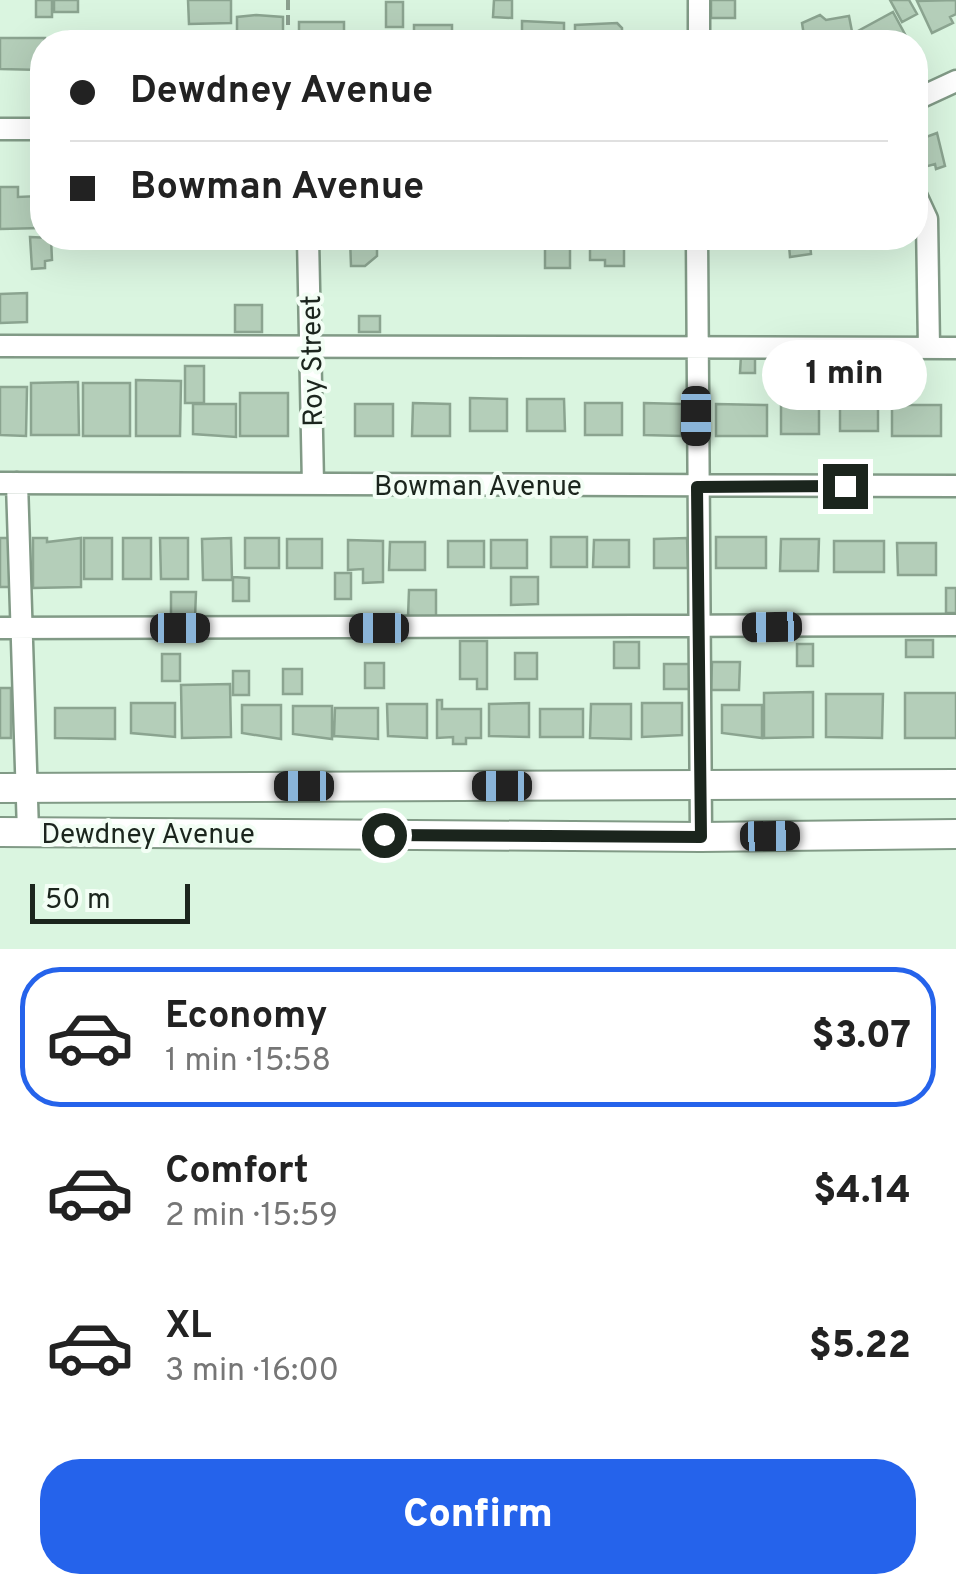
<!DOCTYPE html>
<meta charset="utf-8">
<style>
body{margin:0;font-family:Overpass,sans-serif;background:#f2f2f2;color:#222;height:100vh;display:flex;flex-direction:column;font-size:38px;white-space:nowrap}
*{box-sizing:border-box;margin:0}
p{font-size:32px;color:#767676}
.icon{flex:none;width:55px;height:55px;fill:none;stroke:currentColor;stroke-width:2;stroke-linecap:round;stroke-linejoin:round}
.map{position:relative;height:949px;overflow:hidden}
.drawer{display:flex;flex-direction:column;background:#fff;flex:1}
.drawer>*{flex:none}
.top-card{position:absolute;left:30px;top:30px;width:898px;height:220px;border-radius:40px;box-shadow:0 10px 40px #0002;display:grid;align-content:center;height:220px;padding:0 40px;background:#fff}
.scale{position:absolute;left:30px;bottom:25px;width:160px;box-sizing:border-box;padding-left:10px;border:5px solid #1b251d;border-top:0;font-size:28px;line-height:35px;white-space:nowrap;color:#1b251d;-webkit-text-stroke:8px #f3fef5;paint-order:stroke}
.end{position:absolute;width:45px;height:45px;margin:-22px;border:12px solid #1b251d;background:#fff;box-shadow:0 0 0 5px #fff}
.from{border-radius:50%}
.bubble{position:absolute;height:70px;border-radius:35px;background:#fff;box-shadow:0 10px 40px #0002;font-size:32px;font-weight:800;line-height:70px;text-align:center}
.car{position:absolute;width:30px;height:60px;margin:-30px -15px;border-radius:12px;box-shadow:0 0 8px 2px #0007;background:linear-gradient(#222 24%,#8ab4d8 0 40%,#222 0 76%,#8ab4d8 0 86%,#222 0)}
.top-card b{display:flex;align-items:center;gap:35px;height:95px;font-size:38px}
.top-card b+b{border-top:2px solid #e0e0e0}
.top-card i{width:25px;height:25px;background:#222}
ul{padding:18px 0 0;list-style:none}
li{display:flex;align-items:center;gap:30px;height:140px;margin:0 20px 15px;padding:0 20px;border:5px solid transparent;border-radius:40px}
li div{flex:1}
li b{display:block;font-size:38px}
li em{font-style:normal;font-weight:800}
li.current{border-color:#2563eb}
li>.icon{width:90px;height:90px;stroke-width:1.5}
.action{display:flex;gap:20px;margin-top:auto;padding:20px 40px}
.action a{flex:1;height:115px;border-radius:40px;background:#2563eb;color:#fff;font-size:40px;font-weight:800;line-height:115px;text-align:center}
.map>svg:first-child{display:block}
</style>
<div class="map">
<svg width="956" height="949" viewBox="0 0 956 949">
<rect width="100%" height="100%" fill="#daf5e0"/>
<path fill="#b4ceb9" stroke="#8ba490" stroke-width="2.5" d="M36,0H52V17H36Z
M54,0H78V12H54Z
M188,0H231V23L189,24Z
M494,0H512V18L493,17Z
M711,0H735V18H711Z
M890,0H909L917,14L902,22Z
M956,0V14L950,17L953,23L932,33L917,1Z
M386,2H403V27H386Z
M893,12L907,38L899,42H864L858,31Z
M256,15L283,17V42H231H237V17Z
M820,15L826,20L849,16L854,42H805L802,23Z
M522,21L564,23V42H522Z
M299,22H344V42H299Z
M617,23L622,28V42H575V25Z
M414,25H452V42H414Z
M68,32H111V42H68Z
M125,32H169V42H125Z
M502,33V42H457V34Z
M773,36V42H724V38Z
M0,38H45L42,70L0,69Z
M628,38H685V42H628Z
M937,133L945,166L936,169L935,164L917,169L915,141Z
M0,187H18V197L40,196L41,228L0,229Z
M30,237L51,238L52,260L45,261V268L32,269Z
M175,238H226V245H175Z
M350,238H377V256L365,266H351Z
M545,238H570V268H545Z
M590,238H624V266H605V260H590Z
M779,238H839V242L810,243L811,254L790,257L789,245L779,246Z
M27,293V322L0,323V294Z
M235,305H262V332H235Z
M359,316H380V332H359Z
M741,355H755V373H740Z
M869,359H887V383H869Z
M185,366H204V403H185Z
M829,366H845V391H828Z
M812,377L828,378V401L812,400Z
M136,380L181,381L180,436H136Z
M78,382L79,435H31V383Z
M83,383H130V436H83Z
M0,387H27L26,436L0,435Z
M240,393H288V436H240Z
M470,398L507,399V431H470Z
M527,399H564L565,431H527Z
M840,399H878V431H840Z
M819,401V434H781V402Z
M413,403L450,404V436H412Z
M585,403H622V435H585Z
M644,403L682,404L681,436L644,435Z
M193,404H236V437L193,434Z
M355,404H393V436H355Z
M716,404L767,405V436H716Z
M892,405H941V436H892Z
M551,537H587V567H551Z
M716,537H766V568H716Z
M0,538H10L11,587H0Z
M33,538H47V542L81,538V587L33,588Z
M84,538H112V579H84Z
M123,538H151V579H123Z
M160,538H188V579H161Z
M231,538L232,580H203L202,539Z
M245,538H279V568H245Z
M687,538L688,568H654V539Z
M287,539H322V568H287Z
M781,539H819L818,571H780Z
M348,540L383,541V582L363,583V569L348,570Z
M491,540H527V568H491Z
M594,540H629V567H593Z
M448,541H484V567H448Z
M834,541H884V572H834Z
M390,542H425V570H389Z
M897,543H936V575H898Z
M335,573H351V599H335Z
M233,577L249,578V601H233Z
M511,577H538V604L511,605Z
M946,588H956V613H946Z
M409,590H436V618L408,617Z
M171,592H196L195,618H171Z
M906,640H933V657H906Z
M460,641H487V689H477V679H460Z
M614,642H639V668H614Z
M797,644H813V666H797Z
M515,653H537V679H515Z
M162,654H180V681H162Z
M712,662H740L739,690H711Z
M365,663H384V688H365Z
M664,664H691V689H664Z
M283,669H302V694H283Z
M233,671H249V695H233Z
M230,684L231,737L182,738L181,685Z
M0,688H11V738H0Z
M813,692V737L764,738V693Z
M905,693H956V738H905Z
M826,694H883L882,738L826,737Z
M437,700H442V709H481V738H466V744H453V737L437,738Z
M131,703H175V737L131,733Z
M529,703V737L489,736V704Z
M642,703H682V735L642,737Z
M387,704H427V738L388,736Z
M591,704H631V739L590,738Z
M242,705H281V739L242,733Z
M722,705H762V738L722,733Z
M293,706H332V739L293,734Z
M55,708H115V739L55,738Z
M335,708H378V739L334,736Z
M540,709H583V737H540Z"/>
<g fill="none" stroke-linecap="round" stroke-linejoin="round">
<g stroke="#819a86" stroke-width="25">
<path id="minor" d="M699,0V42
M915,100L956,81
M0,129H42
M915,193L927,219L929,348
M308,238L313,484
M697,238L701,837
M0,346L956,348
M0,483L956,486
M17,483L28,832
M0,628L956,625"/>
</g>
<g stroke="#819a86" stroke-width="32">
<path id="major" d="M0,788L956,784
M0,832L701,837L956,834"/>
</g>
<path stroke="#8b9f8f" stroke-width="4" stroke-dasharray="10 5" stroke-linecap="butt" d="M288,0V42"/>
<use href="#minor" stroke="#fff" stroke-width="20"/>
<use href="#major" stroke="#fff" stroke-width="28"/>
</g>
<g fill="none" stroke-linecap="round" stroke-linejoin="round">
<path stroke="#1b251d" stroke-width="12" d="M384,835L701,837L697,487L845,486"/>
</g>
<g text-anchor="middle" stroke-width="8" stroke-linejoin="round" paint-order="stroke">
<g font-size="28" fill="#1b251d" stroke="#f3fef5">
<text transform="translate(311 361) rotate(-91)" y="10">Roy Street</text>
<text x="478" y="495">Bowman Avenue</text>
<text x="148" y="843">Dewdney Avenue</text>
</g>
</g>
</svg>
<div class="scale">50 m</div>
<i class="end from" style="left:384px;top:835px"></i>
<i class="end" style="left:845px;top:486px"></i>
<div class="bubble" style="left:762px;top:340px;width:165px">1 min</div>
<i class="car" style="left:696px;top:416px;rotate:180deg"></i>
<i class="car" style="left:772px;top:627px;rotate:269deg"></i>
<i class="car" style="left:180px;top:628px;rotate:90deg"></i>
<i class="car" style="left:379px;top:628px;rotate:270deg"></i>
<i class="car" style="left:304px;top:786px;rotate:270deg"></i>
<i class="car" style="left:502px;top:786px;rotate:270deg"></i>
<i class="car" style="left:770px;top:836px;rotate:89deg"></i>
<div class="top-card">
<b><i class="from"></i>Dewdney Avenue</b>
<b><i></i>Bowman Avenue</b>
</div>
</div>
<section class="drawer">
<ul>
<li class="current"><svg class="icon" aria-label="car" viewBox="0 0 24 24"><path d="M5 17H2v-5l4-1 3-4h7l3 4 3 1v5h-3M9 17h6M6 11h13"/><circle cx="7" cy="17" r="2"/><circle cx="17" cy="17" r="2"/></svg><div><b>Economy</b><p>1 min · 15:58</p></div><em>$3.07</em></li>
<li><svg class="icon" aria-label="car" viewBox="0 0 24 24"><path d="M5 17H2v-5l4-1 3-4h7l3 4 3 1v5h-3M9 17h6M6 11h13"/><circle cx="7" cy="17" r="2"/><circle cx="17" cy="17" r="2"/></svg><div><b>Comfort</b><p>2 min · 15:59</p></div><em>$4.14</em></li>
<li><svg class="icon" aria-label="car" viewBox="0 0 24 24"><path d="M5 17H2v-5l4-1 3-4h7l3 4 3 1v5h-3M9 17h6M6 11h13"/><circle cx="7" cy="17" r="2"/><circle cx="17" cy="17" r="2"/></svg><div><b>XL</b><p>3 min · 16:00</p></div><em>$5.22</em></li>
</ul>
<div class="action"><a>Confirm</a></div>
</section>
